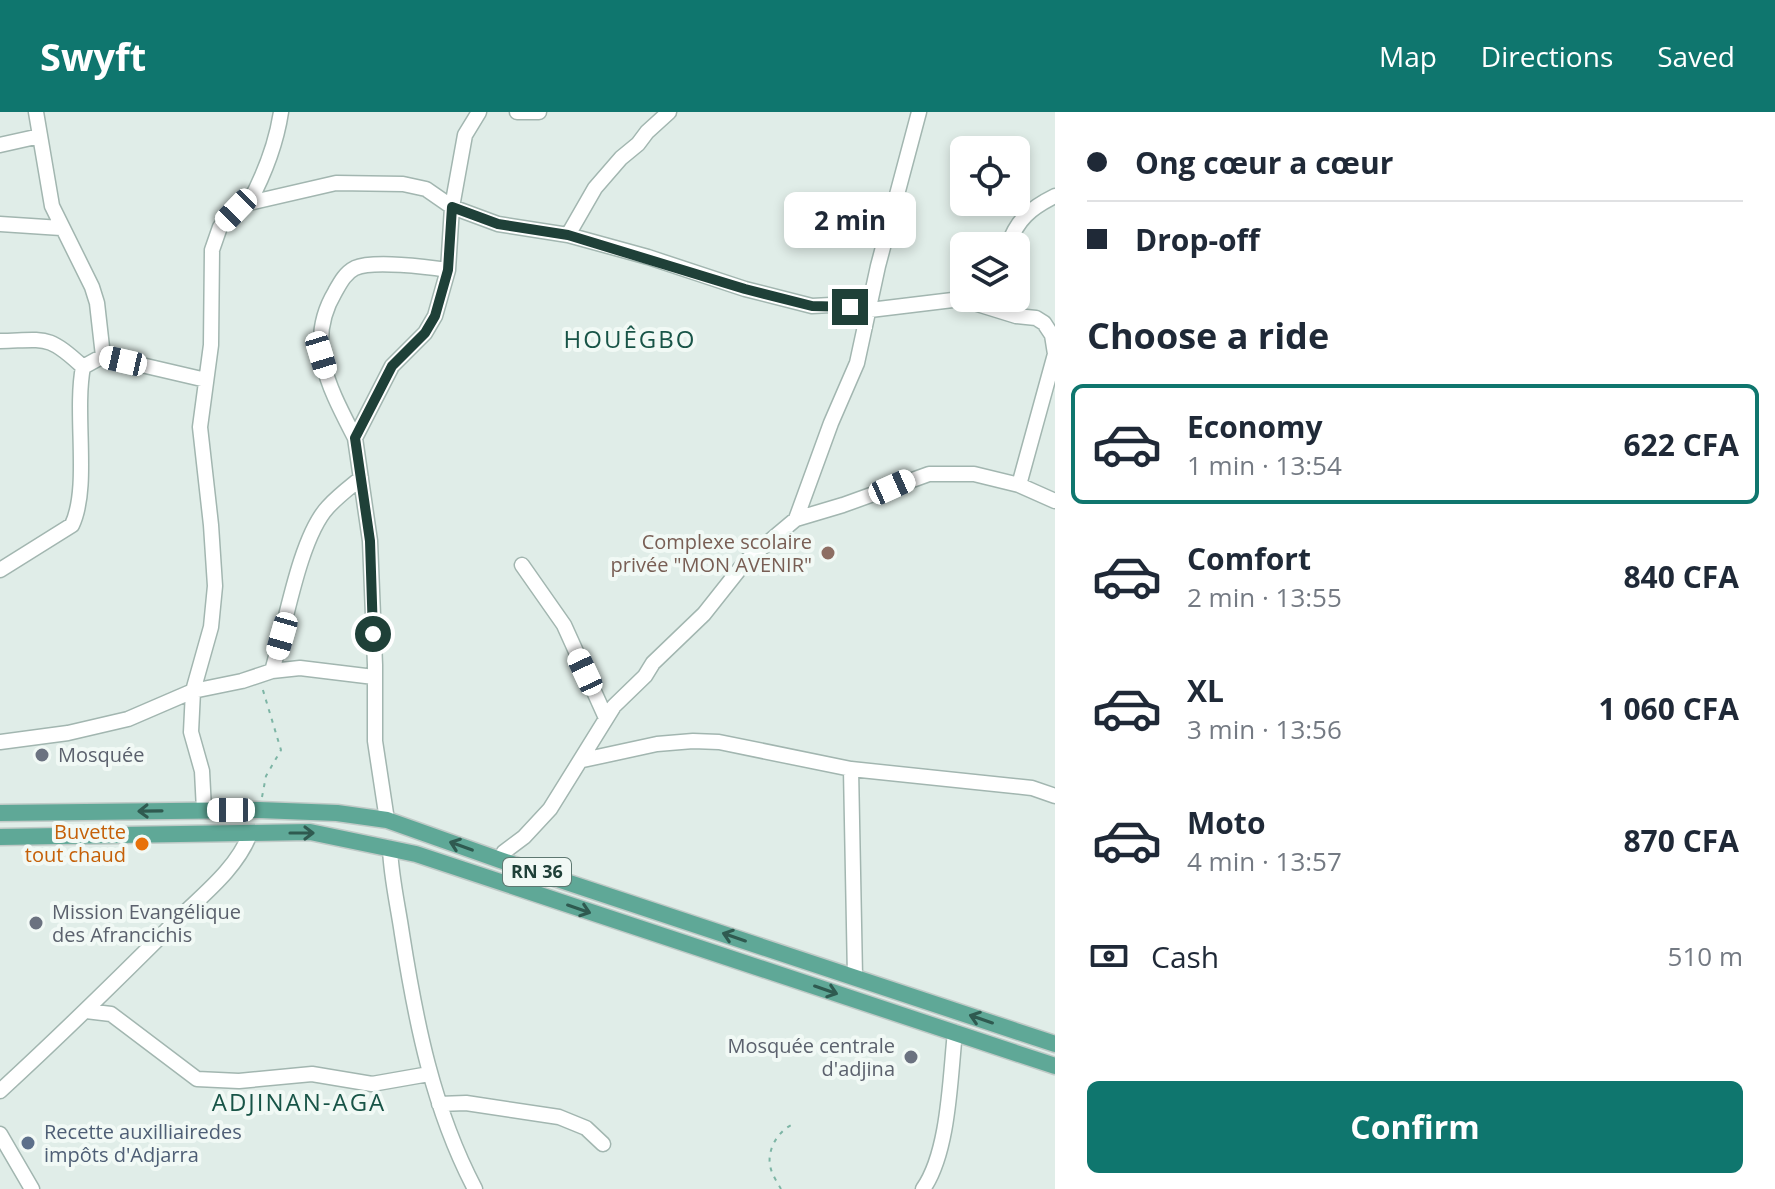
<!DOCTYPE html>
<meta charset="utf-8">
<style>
body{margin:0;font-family:"Open Sans",sans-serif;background:#f6f6f7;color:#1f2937;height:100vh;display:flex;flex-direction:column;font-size:30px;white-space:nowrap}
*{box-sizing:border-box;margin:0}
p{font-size:26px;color:#747a83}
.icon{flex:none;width:44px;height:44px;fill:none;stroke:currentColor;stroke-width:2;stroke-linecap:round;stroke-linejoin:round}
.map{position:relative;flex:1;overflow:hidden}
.drawer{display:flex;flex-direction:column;background:#fff;width:720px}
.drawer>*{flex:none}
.banner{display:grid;align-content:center;height:176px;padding:0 32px;background:#fff}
.buttons{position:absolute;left:950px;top:24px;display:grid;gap:16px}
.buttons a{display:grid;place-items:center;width:80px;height:80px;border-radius:12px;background:#fff;box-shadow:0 4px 12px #0003;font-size:40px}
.end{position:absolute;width:36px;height:36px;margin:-18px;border:10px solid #1f4038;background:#fff;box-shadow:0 0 0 4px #fff}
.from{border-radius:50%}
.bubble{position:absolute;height:56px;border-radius:12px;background:#fff;box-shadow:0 4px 12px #0003;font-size:26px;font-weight:700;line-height:56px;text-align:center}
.car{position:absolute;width:24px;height:48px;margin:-24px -12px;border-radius:10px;box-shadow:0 0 6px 2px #0007;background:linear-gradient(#fff 24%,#345 0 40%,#fff 0 76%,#345 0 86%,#fff 0)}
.banner b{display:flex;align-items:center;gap:28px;height:76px;font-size:30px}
.banner b+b{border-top:2px solid #e0e1e3}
.banner i{width:20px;height:20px;background:#1f2937}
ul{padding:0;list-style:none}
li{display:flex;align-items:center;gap:24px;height:120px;margin:0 16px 12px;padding:0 16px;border:4px solid transparent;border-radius:12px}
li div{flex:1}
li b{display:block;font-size:30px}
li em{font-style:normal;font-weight:700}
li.current{border-color:#0f766e}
li>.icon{width:72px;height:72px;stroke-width:1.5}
h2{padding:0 32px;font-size:36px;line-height:96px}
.pay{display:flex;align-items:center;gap:20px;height:88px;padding:0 32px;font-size:30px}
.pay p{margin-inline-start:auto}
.action{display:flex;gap:16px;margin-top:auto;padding:16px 32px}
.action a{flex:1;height:92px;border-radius:12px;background:#0f766e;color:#fff;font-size:32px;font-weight:700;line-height:92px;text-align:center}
header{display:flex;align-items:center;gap:48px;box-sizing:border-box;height:112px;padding:0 40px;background:#0f766e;color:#fff}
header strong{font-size:38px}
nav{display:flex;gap:44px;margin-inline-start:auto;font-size:28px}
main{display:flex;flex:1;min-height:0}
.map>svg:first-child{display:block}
</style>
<header>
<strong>Swyft</strong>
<nav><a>Map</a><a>Directions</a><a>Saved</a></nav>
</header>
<main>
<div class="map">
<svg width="1055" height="1077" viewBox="0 0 1055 1077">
<rect width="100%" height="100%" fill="#e0ede8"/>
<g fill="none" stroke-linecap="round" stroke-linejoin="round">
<g stroke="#a2b6b0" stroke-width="17">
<path id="minor" d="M36,0L52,94L92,175L97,191L103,244
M517,0H539
M0,33L40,24
M249,91C265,61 276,33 281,0
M0,112L61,116
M568,123L595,76L621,46L638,32L647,20L669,0
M1008,134C1017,107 1031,96 1055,84
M0,229C46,228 48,222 83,255
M83,255L103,244L206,268
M355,326C330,277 304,232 335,180C340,171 345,161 355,156C373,148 428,155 448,158
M796,407L831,311L857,251L878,154L919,0
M522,453L564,513L606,606
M0,458L72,413C90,375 74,302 83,255
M272,559C285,516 299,426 328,395C338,384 350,375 361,366
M0,630L68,621L128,607L193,579L242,569L272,559L300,556L374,565
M583,648L657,632L693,629L719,630L851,657L1032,676L1055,684
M851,657L855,865
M204,698L202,659L191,620L193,579L211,515L215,474L211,413L200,315L211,233L212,138L220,115L236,98L249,91L336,71L403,72L426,77L452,95L498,112L568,123L648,145L745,177L812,194L831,193L870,198L961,187L1016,204L1036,206L1044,211L1052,223L1055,242L1019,373
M387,708L375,629V553L370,429L355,326L392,254L425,221L435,204L448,158L452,95L465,23L479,0
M390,736C391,765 398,794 402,822C416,911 433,997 475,1077
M500,748L504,740L524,725L550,697L614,594L645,564L653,551L704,502L746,449L796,407L843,393L929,362H974L1019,373L1055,389
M86,899L111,902L197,967L239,969L312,962L372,972L429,962
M0,979C60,924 117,868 174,811C201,784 236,758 250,722
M439,992L466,991L559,1005L586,1016L603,1032
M0,1022L32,1077
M923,1077C949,1040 950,966 955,920"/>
</g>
<g stroke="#c0cac7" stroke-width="19">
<path id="major" d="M0,701L259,698L337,701L387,708L500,748L1055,932
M0,725L310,720L416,742L1055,954"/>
</g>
<path stroke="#7db5a5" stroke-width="2" stroke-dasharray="4 6" stroke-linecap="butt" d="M262,685L266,664L281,638L262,575
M781,1077C777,1070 771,1061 770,1053C767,1036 780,1016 796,1011"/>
<use href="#minor" stroke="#fff" stroke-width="14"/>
<use href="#major" stroke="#5fa897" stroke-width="16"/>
</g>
<defs><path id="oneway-shaft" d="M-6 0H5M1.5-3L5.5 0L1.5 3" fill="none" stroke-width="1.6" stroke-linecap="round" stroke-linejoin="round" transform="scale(2)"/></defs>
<g stroke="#2f5a50">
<use href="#oneway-shaft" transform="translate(150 699) rotate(179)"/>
<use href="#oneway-shaft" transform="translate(302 721)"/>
<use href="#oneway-shaft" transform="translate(461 734) rotate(-160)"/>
<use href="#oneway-shaft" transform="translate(579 797) rotate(19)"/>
<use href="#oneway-shaft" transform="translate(734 825) rotate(-161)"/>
<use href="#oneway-shaft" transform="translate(826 878) rotate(19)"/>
<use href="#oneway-shaft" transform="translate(981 907) rotate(-161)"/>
</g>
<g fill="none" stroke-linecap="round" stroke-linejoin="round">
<path stroke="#1f4038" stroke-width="10" d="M373,522L370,429L355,326L392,254L425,221L435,204L448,158L452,95L498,112L568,123L745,177L812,194L850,195"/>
</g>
<circle fill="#8d6e63" stroke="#f1f9f5" stroke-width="3" cx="828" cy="441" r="8"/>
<g fill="#6b7280" stroke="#f1f9f5" stroke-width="3">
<circle cx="42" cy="643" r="8"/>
<circle cx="36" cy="811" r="8"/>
<circle cx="911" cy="945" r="8"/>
</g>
<circle fill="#e8710a" stroke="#f1f9f5" stroke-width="3" cx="142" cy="732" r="8"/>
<circle fill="#5c6f8a" stroke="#f1f9f5" stroke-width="3" cx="28" cy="1031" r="8"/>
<g text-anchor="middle" stroke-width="8" stroke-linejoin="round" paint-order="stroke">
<rect fill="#f1f9f5" stroke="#5e7871" stroke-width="2" x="503" y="746" width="68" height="28" rx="6"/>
<g font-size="18" font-weight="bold" fill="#1f4038">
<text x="537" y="766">RN 36</text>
</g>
<g font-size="20" fill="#785e54" stroke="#f1f9f5" text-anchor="end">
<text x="812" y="437">Complexe scolaire<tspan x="812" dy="23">privée "MON AVENIR"</tspan></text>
</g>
<g font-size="20" fill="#5b616d" stroke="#f1f9f5" text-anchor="start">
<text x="58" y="650">Mosquée</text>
<text x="52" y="807">Mission Evangélique<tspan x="52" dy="23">des Afrancichis</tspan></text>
<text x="895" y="941" text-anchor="end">Mosquée centrale<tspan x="895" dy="23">d'adjina</tspan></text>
</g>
<g font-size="20" fill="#c56008" stroke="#f1f9f5" text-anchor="end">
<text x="126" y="727">Buvette<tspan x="126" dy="23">tout chaud</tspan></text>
</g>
<g font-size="20" fill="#4e5e75" stroke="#f1f9f5" text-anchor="start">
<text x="44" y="1027">Recette auxilliairedes<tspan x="44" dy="23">impôts d'Adjarra</tspan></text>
</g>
<g font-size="24" letter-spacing="2" fill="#185447" stroke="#f1f9f5">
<text x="630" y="236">HOUÊGBO</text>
<text x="299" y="999">ADJINAN-AGA</text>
</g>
</g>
</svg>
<div class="buttons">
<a><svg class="icon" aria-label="locate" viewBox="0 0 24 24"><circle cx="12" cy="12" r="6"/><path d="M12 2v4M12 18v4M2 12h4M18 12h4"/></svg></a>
<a><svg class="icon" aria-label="layers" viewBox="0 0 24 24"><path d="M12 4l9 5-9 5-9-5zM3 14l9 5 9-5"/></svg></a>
</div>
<i class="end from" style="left:373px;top:522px"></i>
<i class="end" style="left:850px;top:195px"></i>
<div class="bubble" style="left:784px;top:80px;width:132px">2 min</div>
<i class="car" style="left:236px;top:98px;rotate:224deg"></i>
<i class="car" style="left:321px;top:243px;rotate:163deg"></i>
<i class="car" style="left:123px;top:249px;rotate:283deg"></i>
<i class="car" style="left:892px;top:375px;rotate:66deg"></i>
<i class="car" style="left:282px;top:524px;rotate:196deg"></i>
<i class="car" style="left:585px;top:560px;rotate:335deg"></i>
<i class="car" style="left:231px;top:698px;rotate:270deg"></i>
</div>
<section class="drawer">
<div class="banner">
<b><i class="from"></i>Ong cœur a cœur</b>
<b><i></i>Drop-off</b>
</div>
<h2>Choose a ride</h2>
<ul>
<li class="current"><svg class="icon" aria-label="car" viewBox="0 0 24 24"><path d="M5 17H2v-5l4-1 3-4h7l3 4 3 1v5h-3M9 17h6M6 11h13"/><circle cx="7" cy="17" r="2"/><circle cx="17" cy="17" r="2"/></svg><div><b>Economy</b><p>1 min · 13:54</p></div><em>622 CFA</em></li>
<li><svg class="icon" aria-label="car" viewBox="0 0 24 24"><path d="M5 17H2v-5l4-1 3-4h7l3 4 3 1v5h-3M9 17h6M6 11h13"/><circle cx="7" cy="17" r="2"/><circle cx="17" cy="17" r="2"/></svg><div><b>Comfort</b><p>2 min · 13:55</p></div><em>840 CFA</em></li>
<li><svg class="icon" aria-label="car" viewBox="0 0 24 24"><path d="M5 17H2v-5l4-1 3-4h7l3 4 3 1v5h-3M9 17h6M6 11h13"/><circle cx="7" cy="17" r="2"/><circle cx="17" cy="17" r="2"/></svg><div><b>XL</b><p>3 min · 13:56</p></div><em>1 060 CFA</em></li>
<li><svg class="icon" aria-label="car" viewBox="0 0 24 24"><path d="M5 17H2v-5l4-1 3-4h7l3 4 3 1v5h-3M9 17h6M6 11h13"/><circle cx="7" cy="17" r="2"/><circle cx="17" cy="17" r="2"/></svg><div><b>Moto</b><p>4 min · 13:57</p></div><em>870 CFA</em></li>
</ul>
<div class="pay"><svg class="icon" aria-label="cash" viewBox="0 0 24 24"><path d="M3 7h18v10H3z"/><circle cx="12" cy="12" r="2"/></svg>Cash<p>510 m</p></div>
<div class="action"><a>Confirm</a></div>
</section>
</main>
